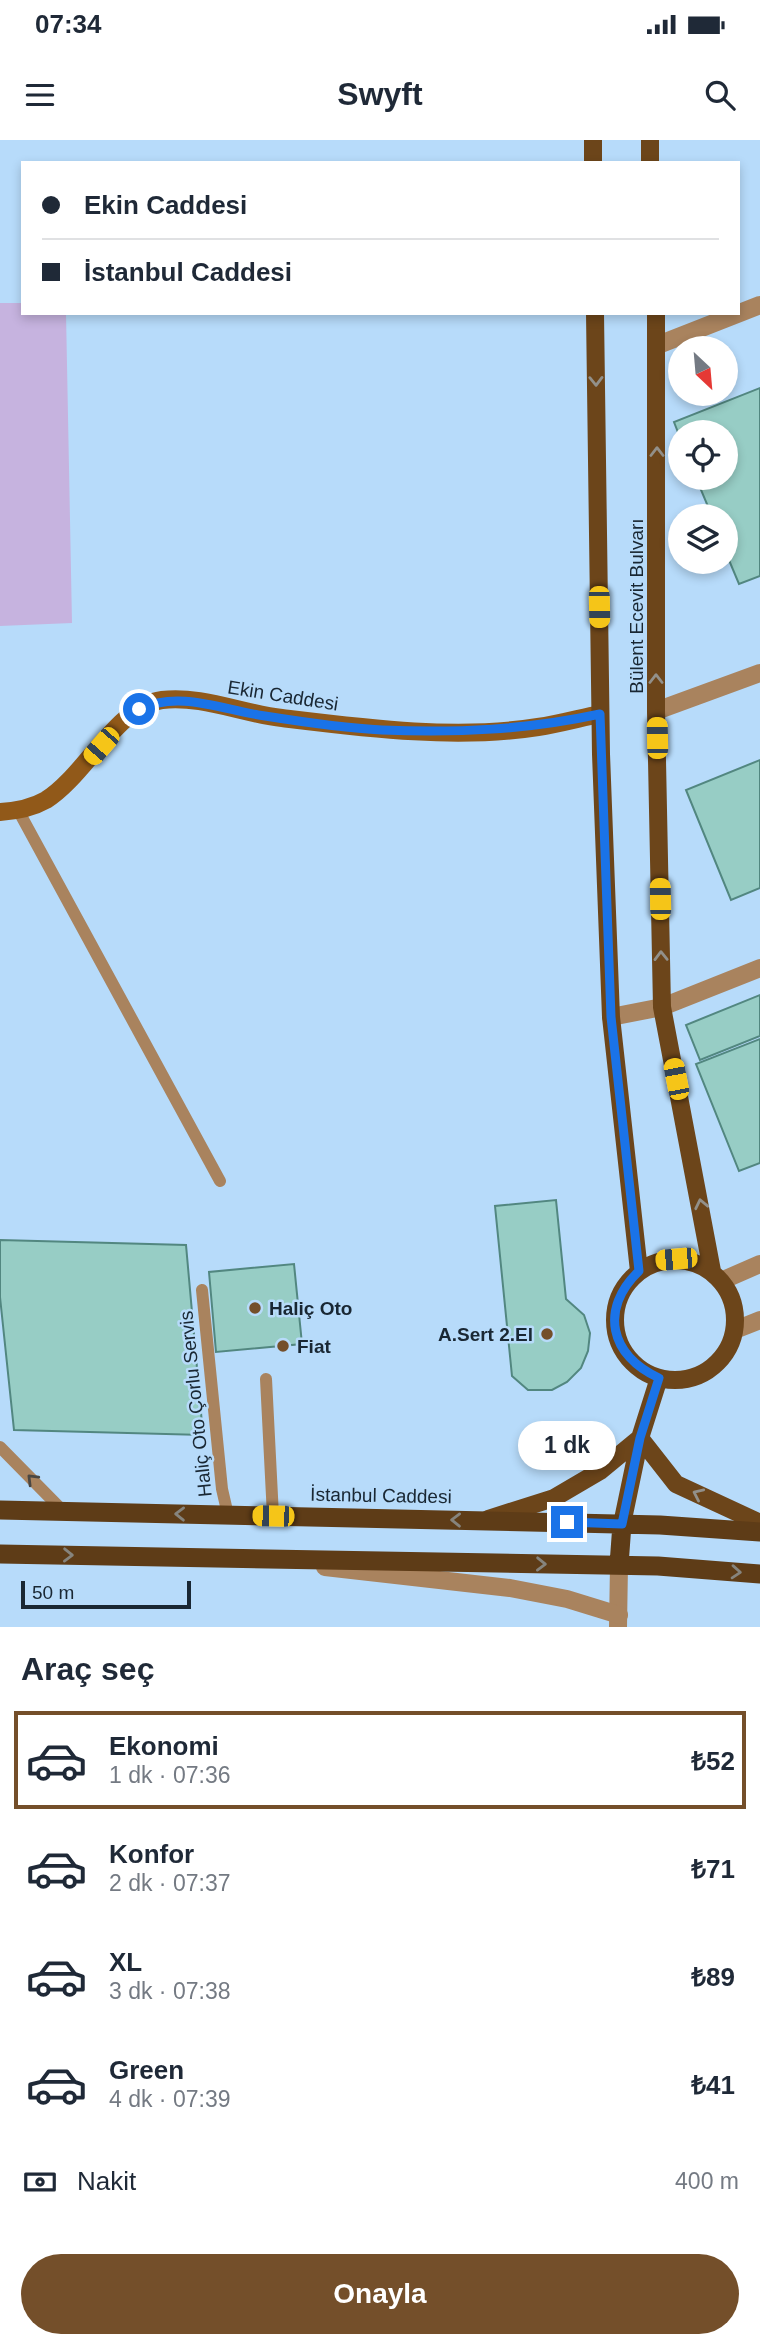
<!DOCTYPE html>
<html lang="tr">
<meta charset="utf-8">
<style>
body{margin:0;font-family:Arial,sans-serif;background:#f6f6f7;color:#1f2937;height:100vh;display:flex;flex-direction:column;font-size:26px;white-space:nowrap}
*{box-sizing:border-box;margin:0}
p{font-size:23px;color:#747a83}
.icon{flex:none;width:38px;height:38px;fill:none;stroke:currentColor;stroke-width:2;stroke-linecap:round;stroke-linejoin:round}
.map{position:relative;height:1487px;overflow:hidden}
.details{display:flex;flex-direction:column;background:#fff;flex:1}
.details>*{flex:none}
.banner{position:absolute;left:21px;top:21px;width:719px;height:154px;border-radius:0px;box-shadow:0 4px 10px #0003;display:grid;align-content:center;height:154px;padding:0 21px;background:#fff}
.needle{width:46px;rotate:154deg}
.fabs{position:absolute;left:668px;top:196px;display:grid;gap:14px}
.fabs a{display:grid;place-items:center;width:70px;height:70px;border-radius:50%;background:#fff;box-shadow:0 4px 10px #0003;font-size:35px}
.scale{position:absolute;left:21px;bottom:18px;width:170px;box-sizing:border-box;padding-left:7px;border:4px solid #192733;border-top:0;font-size:19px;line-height:24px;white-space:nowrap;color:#192733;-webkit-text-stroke:5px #b7dbfa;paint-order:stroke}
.end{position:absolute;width:32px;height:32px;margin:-16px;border:9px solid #1a73e8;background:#fff;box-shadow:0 0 0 4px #fff}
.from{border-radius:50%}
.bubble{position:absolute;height:49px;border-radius:24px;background:#fff;box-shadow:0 4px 10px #0003;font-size:23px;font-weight:700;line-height:49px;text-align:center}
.car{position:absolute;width:21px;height:42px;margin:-21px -10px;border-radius:9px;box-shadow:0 0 5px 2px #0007;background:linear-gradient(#f5c518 24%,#345 0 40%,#f5c518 0 76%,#345 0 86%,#f5c518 0)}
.banner b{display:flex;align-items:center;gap:24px;height:66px;font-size:26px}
.banner b+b{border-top:2px solid #e0e1e3}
.banner i{width:18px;height:18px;background:#1f2937}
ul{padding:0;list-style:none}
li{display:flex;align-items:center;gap:21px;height:98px;margin:0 14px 10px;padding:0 7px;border:4px solid transparent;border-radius:0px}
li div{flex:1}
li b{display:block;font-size:26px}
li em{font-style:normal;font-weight:700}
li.active{border-color:#744f2a}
li>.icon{width:63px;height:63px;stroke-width:1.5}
h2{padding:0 21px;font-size:32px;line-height:84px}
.pay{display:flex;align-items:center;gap:18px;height:77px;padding:0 21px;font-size:26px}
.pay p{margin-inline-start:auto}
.button{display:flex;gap:14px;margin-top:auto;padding:14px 21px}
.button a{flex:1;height:80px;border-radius:42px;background:#744f2a;color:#fff;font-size:28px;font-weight:700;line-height:80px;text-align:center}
.status{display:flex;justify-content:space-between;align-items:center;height:49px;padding:0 35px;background:#fff;direction:ltr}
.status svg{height:19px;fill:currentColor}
header{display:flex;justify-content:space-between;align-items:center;height:91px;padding:0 21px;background:#fff;font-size:32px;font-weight:700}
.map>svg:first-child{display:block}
</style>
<div class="status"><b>07:34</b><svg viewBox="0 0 49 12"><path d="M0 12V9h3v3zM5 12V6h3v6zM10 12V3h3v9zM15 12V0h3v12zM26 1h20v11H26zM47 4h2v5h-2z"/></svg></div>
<header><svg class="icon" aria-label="menu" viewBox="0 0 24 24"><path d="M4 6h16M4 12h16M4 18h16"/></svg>Swyft<svg class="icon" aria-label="search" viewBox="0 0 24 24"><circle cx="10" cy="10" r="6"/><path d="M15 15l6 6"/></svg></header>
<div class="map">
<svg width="760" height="1487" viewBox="0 0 760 1487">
<rect width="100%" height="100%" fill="#b7dbfa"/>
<path fill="#c6b3df" d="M0,163H23V173H66L72,483L0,486Z"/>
<path fill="#97cdc5" stroke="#528780" stroke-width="2" d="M760,248V436L739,444L726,413V376H712L696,338H726V292H681V300L674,282Z
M760,620V748L731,760L686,650Z
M760,855V896L700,920L686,885Z
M760,899V1023L739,1031L696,924Z
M556,1060L566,1159L584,1175L590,1193L588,1211L581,1228L567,1242L552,1250H528L512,1236L495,1066Z
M0,1100L186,1105L203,1295L14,1290L0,1157Z
M294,1124L302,1204L216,1212L209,1132Z"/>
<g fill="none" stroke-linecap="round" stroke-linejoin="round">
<path stroke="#a9835e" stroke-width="12" d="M18,670L220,1041
M202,1150L222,1349L228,1375
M266,1239L273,1376
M0,1307L63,1371"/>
<path stroke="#a9835e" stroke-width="18" d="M658,205L760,165
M656,571L760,533
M611,877L662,867L760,828
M618,1487L619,1425"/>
<path stroke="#a9835e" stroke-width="18" d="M721,1141L760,1124
M735,1190L760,1180
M325,1427L510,1448L567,1459L619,1475"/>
<path stroke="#915919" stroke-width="18" d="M0,672C16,671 32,668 46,660C85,636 117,566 162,560C201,555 244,574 282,578C364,588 456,600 538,587C559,584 580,578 600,574"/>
<path stroke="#6c451a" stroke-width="18" d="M593,0V23
M650,0V23
M595,173L601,614L611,877L639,1131
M656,173V571L662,867L712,1131
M615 1180a60 60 0 1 1 120 0a60 60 0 1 1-120 0Z
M640,1298L676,1344L760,1383
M488,1379L554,1358L600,1331L640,1298
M622,1384L640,1298L659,1238"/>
<path stroke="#5e3c17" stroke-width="19" d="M0,1370L660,1385L760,1392
M0,1414L658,1426L760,1434
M619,1425L622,1384"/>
</g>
<defs><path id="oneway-chevron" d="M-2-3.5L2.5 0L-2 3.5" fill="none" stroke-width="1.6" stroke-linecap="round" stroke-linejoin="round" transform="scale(1.75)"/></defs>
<g stroke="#92908a">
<use href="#oneway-chevron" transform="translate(596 241) rotate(89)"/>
<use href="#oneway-chevron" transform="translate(657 312) rotate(-90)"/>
<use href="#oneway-chevron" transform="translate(656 539) rotate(-90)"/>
<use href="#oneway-chevron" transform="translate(661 816) rotate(-91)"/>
<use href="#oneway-chevron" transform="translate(701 1064) rotate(-102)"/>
<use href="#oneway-chevron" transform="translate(698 1354) rotate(-155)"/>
</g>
<use stroke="#4b4742" href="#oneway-chevron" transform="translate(32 1339) rotate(-135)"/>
<g stroke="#86847d">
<use href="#oneway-chevron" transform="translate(180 1374) rotate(-179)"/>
<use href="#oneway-chevron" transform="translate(456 1380) rotate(-179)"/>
<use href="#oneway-chevron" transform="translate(68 1415) rotate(1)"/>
<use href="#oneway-chevron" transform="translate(541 1424) rotate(1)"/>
<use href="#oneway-chevron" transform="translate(736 1432) rotate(4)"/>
</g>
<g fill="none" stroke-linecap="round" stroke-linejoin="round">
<path stroke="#1a73e8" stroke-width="9" d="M139,569C181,550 222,570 265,576C303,582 343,588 382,590C458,593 526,590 600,574L611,877L639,1131C599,1169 610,1216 659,1238L640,1298L622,1384L567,1382"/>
</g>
<g fill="#744f2a" stroke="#b7dbfa" stroke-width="2.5">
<circle cx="255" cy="1168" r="7"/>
<circle cx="547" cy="1194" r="7"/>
<circle cx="283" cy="1206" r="7"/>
</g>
<g text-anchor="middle" stroke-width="5" stroke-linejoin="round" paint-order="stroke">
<g font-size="19" fill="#192733" stroke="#b7dbfa">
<text transform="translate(636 466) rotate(-90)" y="7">Bülent Ecevit Bulvarı</text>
<text transform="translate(283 555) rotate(9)" y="7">Ekin Caddesi</text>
<text transform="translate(195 1264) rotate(-96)" y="7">Haliç Oto Çorlu Servis</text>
<text transform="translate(381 1355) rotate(1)" y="7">İstanbul Caddesi</text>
</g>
<g font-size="19" font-weight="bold" fill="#192733" stroke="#b7dbfa" text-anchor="start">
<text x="269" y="1175">Haliç Oto</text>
<text x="533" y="1201" text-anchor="end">A.Sert 2.El</text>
<text x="297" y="1213">Fiat</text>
</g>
</g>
</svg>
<div class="fabs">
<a><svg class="needle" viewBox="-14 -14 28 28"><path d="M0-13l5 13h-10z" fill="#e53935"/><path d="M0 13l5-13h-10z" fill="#747a83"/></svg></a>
<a><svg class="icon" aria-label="locate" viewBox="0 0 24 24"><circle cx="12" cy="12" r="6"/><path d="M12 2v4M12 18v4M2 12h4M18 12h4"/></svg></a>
<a><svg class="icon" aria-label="layers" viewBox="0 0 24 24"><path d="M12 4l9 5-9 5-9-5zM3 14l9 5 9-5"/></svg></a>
</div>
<div class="scale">50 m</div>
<i class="end from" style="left:139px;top:569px"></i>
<i class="end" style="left:567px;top:1382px"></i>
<div class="bubble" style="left:518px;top:1281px;width:98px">1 dk</div>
<i class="car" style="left:599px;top:467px;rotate:179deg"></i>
<i class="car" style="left:657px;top:598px;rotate:359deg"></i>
<i class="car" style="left:101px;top:606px;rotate:221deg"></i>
<i class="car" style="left:660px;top:759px;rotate:359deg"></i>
<i class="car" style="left:676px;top:939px;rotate:349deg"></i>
<i class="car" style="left:676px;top:1119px;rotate:265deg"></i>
<i class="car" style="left:273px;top:1376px;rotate:271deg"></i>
<div class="banner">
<b><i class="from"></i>Ekin Caddesi</b>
<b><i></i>İstanbul Caddesi</b>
</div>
</div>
<section class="details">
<h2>Araç seç</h2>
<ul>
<li class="active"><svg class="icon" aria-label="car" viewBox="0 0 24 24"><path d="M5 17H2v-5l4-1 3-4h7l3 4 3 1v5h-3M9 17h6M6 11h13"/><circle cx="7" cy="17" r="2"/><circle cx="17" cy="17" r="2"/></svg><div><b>Ekonomi</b><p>1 dk · 07:36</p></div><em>₺52</em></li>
<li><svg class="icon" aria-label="car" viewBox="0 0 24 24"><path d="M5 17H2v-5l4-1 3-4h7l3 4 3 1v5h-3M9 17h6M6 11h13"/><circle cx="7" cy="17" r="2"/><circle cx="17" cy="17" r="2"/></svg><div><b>Konfor</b><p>2 dk · 07:37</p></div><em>₺71</em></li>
<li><svg class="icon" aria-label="car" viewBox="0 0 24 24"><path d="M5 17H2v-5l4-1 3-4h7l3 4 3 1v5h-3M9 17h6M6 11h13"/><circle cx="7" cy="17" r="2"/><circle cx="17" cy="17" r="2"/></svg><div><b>XL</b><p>3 dk · 07:38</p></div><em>₺89</em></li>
<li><svg class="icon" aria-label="car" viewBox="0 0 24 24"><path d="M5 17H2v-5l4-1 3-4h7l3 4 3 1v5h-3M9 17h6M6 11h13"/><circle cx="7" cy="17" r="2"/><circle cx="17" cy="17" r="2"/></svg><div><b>Green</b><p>4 dk · 07:39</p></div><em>₺41</em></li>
</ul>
<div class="pay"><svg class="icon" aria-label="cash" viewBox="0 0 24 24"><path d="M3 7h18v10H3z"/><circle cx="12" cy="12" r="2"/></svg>Nakit<p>400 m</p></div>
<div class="button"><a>Onayla</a></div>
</section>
